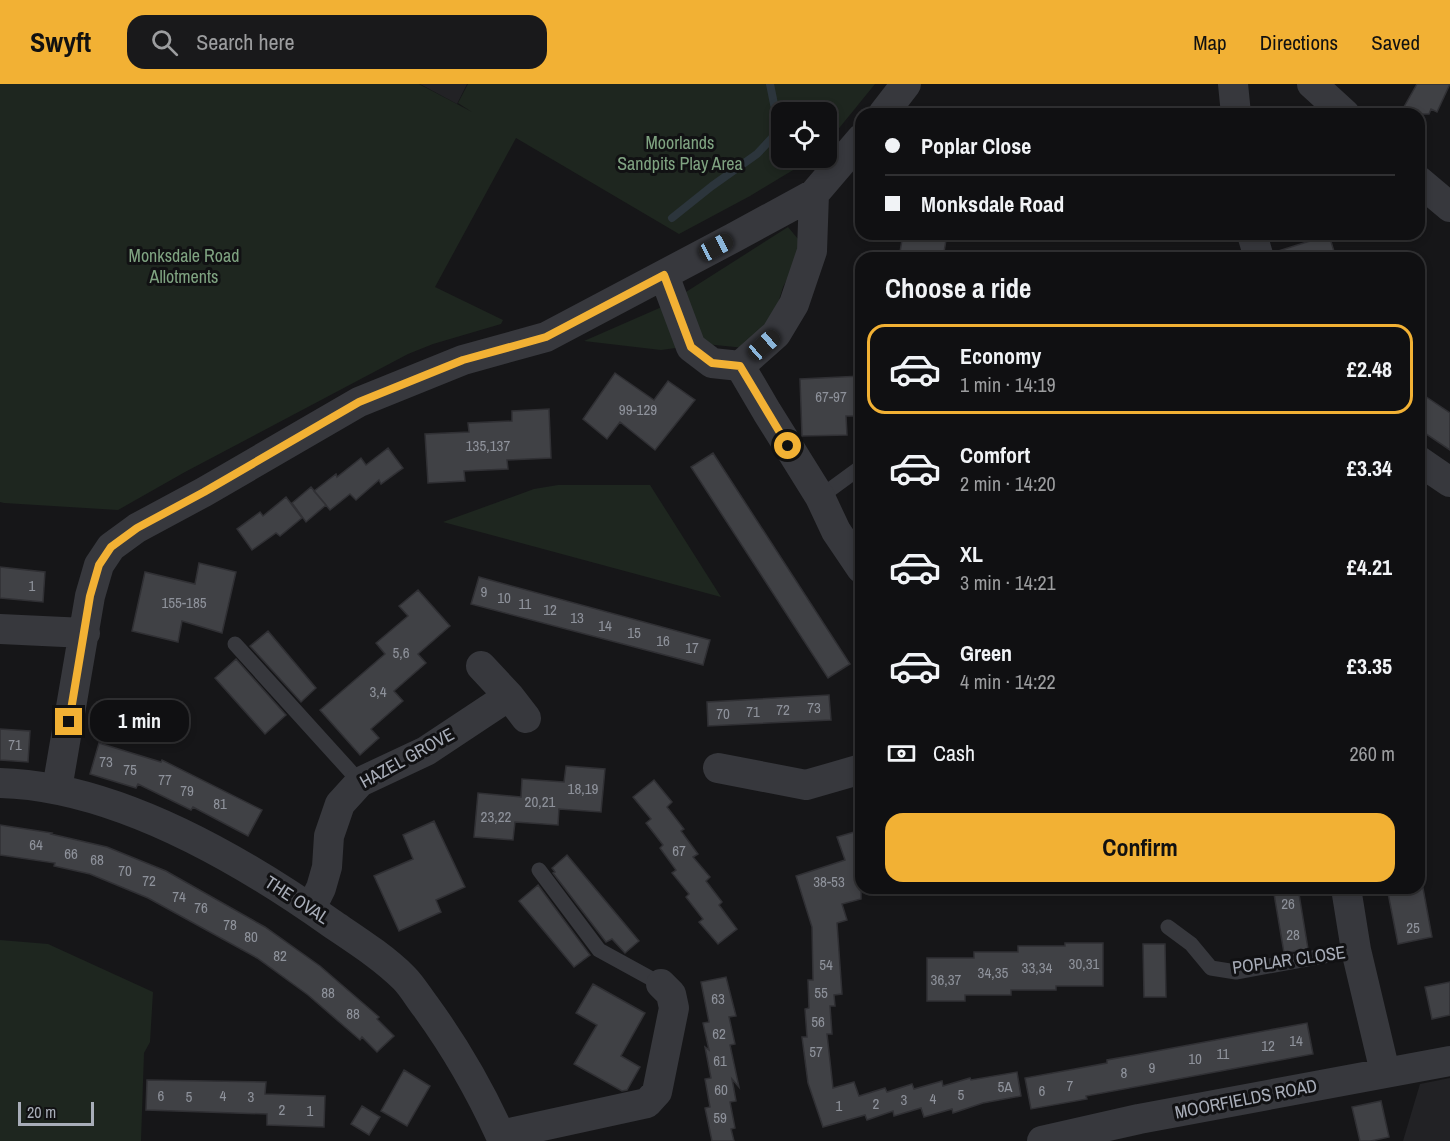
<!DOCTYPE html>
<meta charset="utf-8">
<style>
body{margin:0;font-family:"Archivo Narrow",sans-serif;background:#19191b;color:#f1f3f6;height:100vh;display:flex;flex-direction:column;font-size:22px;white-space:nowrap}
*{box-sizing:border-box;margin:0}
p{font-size:20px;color:#9c9d9f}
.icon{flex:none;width:33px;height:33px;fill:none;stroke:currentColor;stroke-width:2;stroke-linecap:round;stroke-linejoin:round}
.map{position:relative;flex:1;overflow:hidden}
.sheet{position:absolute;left:855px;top:168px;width:570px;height:642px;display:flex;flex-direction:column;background:#101012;border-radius:18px;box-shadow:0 3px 9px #0003,0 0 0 2px #303032}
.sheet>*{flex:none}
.banner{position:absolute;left:855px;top:24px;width:570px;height:132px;border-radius:18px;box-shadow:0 3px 9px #0003,0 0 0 2px #303032;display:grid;align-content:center;height:132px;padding:0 30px;background:#101012}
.tools{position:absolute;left:771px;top:18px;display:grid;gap:12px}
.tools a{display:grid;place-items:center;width:66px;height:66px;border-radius:12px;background:#101012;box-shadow:0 3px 9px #0003,0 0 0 2px #303032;font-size:30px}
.scale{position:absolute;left:18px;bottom:15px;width:76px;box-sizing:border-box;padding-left:6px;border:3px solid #a8adb8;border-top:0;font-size:16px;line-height:21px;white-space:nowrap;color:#a8adb8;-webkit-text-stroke:4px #111113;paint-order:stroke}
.end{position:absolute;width:27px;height:27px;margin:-14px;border:8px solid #f2b134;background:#111;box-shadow:0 0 0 3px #111}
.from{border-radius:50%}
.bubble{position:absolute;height:42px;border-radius:18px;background:#101012;box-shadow:0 3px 9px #0003,0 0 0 2px #303032;font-size:20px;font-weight:700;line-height:42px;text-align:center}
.car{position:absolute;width:18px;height:36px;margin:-18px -9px;border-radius:8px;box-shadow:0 0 4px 2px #0007;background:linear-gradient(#222 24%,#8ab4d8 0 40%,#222 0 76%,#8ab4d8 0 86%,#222 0)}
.banner b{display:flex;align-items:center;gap:21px;height:57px;font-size:22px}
.banner b+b{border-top:2px solid #303032}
.banner i{width:15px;height:15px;background:#f1f3f6}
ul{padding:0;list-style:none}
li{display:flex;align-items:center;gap:18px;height:90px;margin:0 12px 9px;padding:0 18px;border:3px solid transparent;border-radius:18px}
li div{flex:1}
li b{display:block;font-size:22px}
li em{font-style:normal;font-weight:700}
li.active{border-color:#f2b134}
li>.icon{width:54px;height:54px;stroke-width:1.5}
h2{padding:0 30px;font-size:27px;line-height:72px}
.pay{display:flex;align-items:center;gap:15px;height:66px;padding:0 30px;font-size:22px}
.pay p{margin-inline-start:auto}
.primary-button{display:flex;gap:12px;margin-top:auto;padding:12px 30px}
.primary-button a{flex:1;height:69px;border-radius:18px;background:#f2b134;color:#111;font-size:24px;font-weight:700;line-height:69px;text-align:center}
header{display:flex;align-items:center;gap:36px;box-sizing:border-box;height:84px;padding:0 30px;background:#f2b134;color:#111}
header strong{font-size:28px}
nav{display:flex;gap:33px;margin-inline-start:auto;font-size:21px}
.search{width:420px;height:54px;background:#19191b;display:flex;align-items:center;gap:15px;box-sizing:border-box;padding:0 21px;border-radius:18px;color:#9c9d9f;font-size:22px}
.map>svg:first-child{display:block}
</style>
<header>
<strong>Swyft</strong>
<div class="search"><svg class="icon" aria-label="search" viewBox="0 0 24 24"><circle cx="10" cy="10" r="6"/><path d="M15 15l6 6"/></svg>Search here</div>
<nav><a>Map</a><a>Directions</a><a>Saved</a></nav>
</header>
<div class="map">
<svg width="1450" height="1057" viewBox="0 0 1450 1057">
<rect width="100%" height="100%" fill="#161618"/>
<path fill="#222225" d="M420,0H467L457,20Z
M1450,994V1057H1403L1420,1000Z"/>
<path fill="#1e261f" d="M0,0H419L472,28L458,19L468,0H875L827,59L826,28H782V74H813L750,112L679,150L516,54L435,203L503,236L501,240L433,260L408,270L185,388L118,426L4,419L0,418Z
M788,143L798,155L801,168L783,203L771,242L745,264L705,260L661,266L584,257L664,222Z
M558,401H650L721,513L443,438L534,405Z
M0,856L48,860L153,908L150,958L144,969L141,1057H0Z"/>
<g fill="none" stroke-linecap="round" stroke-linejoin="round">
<path stroke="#2c353c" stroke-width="8" d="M672,134L712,102L757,70L772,54L778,40L770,0"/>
</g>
<path fill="#404145" stroke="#303034" stroke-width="1.5" d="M1417,0H1450L1437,28L1431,25L1429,30H1400Z
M903,150H947L943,174H899Z
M1329,151L1336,174H1276L1275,168Z
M615,289L654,316L668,297L695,316L655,366L620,338L607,355L583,335Z
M861,292V332H846L847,351L802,352L800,295Z
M1419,308L1450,329V366L1419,345Z
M549,325L551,374L507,376L508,385L464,387L465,397L428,399L425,350L469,348L468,339L512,337V327Z
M388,364L403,384L381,400L379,396L356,416L350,410L330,426L314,407L336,390L337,393L361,374L366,381Z
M713,369L850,580L828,594L691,383Z
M311,403L326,421L306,438L292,419Z
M286,413L302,434L280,452L276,449L252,466L237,445L260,428L263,432Z
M199,479L236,488L222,549L182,537L178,558L132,547L145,488L195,500Z
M0,483L45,488L43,518L0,514Z
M479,493L710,556L703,581L471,520Z
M418,506L450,542L418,570L426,579L394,607L403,617L371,645L379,654L360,671L320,626L385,570L376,559L408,532L399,522Z
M268,547L316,604L301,618L250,562Z
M236,575L286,631L265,650L215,594Z
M829,611L831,636L708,642L707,618Z
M0,645L30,647L28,678L0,676Z
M99,659L161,678L162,676L262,726L248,752L193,723L191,726L138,700L136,704L90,690Z
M566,682L605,685L601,728L559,725L558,741L515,738L513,756L474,753L478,709L521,713L522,695L564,698Z
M654,696L672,718L667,723L684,745L681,747L698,770L693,773L710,793L706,797L722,818L719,821L737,845L718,860L699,838L703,835L686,813L689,810L672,789L676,786L660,764L663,761L646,739L651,735L633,713Z
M434,737L465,803L436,816L441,828L399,847L374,792L413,775L403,751Z
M0,741L52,749L51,750L107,763L166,787L265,843L320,882L379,933L377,935L394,952L377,968L362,953L360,956L308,911L257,874L148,814L90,790L54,782L55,779L0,771Z
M861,746V815L842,820L847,836L837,839L842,910L834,911L835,922H830L832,950H827L833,1004L854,998L859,1012L885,1004L887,1008L912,1000L914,1005L942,997L943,1002L970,994L971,996L1017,988L1021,1012L983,1019L953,1029L952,1025L924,1033L921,1024L894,1032L893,1027L867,1036L865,1031L823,1043L808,999L802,953H807L805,925L809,924L808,896H813L812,843L796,792L845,776L837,753Z
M567,771L639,857L625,869L612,855L606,858L553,789L555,788L552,784Z
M538,801L590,871L574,883L519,817Z
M1273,804H1298L1308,865L1284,869Z
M1387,804H1423L1432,853L1398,860Z
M1065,859H1103V902H1056V906H1011V911H965V917H927V874H974V868H1018V862H1065Z
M1143,860H1165L1166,913H1144Z
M726,893L736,932L729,933L735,960L730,961L739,1003L732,995L736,1017L730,1018L735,1044L731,1045L734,1057H712L705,1024L710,1023L705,995L711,994L705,963L709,966L703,939L709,938L701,898Z
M1450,898V931L1432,935L1425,903Z
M593,900L645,929L621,972L640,983L627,1006L622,1007L574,980L597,941L576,929Z
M1307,939L1313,970L1086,1012L1087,1015L1031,1025L1025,994L1107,979V976L1135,971Z
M404,986L430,1002L407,1042L381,1027Z
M147,996L266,998L265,1010L325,1012L324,1043L267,1041V1030L146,1026Z
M1381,1017L1389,1053L1371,1057H1360L1352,1023Z
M362,1022L380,1033L369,1051L351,1040Z"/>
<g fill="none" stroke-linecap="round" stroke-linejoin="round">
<path stroke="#37383d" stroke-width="15" d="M820,413L861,383
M235,560L360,698
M539,786L599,866L661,900
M1168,843L1191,860L1211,884L1236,888L1356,866"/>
<path stroke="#37383d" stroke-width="30" d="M1233,0L1236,30
M1312,0L1345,30
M883,30L906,0
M1419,97L1450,123
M1252,150L1259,174
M664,191L691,263L712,279L740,282L776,250L794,220L812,167L814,110
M740,282L767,328L820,413L836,447L861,484
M1419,377L1450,398
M0,545L85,549
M481,582L509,612
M718,684L806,701L858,686
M0,699C115,702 239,774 331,839C356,856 383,873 404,894C412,902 419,914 426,923C455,963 483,1012 503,1057
M57,705L90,512L99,481L111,463L137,444L204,408L359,318L463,276L546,253L733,154L814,110L861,55
M1346,804L1356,866L1385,988
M311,824L321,804L327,783L329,752L340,720L360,698L426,667L509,612L526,634
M501,1051L647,1019L657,1008L674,924L671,910L661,900
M1042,1057L1139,1035L1450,977"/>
</g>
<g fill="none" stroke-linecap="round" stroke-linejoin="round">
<path stroke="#f2b134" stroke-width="8" d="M69,638L90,512L99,481L111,463L137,444L204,408L359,318L463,276L546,253L664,191L691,263L712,279L740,282L788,362"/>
</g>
<g text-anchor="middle" stroke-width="6" stroke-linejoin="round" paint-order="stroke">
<g font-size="15" fill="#8e929b">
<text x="831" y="318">67-97</text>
<text x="638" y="331">99-129</text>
<text x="488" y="367">135,137</text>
<text x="32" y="507">1</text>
<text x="484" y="513">9</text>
<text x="504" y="519">10</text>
<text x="184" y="524">155-185</text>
<text x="525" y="525">11</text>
<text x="550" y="531">12</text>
<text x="577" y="539">13</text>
<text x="605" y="547">14</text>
<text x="634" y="554">15</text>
<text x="663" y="562">16</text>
<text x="692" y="569">17</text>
<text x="401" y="574">5,6</text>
<text x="378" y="613">3,4</text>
<text x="814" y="629">73</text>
<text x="783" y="631">72</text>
<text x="753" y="633">71</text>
<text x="723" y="635">70</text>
<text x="15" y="666">71</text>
<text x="106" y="683">73</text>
<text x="130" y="691">75</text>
<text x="165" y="701">77</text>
<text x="583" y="710">18,19</text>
<text x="187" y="712">79</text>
<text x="540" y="723">20,21</text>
<text x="220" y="725">81</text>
<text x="496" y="738">23,22</text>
<text x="36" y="766">64</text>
<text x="679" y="772">67</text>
<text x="71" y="775">66</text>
<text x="97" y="781">68</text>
<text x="125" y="792">70</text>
<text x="149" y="802">72</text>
<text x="829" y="803">38-53</text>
<text x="179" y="818">74</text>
<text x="1288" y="825">26</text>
<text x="201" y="829">76</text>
<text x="230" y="846">78</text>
<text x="1413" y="849">25</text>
<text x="1293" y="856">28</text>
<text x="251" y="858">80</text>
<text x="280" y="877">82</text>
<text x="1084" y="885">30,31</text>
<text x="826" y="886">54</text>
<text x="1037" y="889">33,34</text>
<text x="993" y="894">34,35</text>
<text x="946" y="901">36,37</text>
<text x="328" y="914">88</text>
<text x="821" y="914">55</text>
<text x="718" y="920">63</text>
<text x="353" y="935">88</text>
<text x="818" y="943">56</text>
<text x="719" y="955">62</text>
<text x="1296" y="962">14</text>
<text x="1268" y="967">12</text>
<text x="816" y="973">57</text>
<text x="1223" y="975">11</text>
<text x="1195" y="980">10</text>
<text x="720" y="982">61</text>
<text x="1152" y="989">9</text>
<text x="1124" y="994">8</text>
<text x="1070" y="1007">7</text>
<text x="1005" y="1008">5A</text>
<text x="721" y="1011">60</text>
<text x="1042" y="1012">6</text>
<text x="961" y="1016">5</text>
<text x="161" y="1017">6</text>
<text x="223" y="1017">4</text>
<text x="189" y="1018">5</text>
<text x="251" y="1018">3</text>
<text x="933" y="1020">4</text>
<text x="904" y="1021">3</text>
<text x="876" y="1025">2</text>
<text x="839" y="1027">1</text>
<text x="282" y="1031">2</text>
<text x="310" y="1032">1</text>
<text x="720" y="1039">59</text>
</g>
<g font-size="18" fill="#7fa381" stroke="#111113">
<text x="680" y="65">Moorlands<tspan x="680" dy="21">Sandpits Play Area</tspan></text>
<text x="184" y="178">Monksdale Road<tspan x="184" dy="21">Allotments</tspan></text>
</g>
<g font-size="18" fill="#a8adb8" stroke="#111113">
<text transform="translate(407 674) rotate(-29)" y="6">HAZEL GROVE</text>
<text transform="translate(297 816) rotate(33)" y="6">THE OVAL</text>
<text transform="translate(1289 876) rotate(-8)" y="6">POPLAR CLOSE</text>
<text transform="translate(1246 1015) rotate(-11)" y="6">MOORFIELDS ROAD</text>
</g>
</g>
</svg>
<div class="tools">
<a><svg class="icon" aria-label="locate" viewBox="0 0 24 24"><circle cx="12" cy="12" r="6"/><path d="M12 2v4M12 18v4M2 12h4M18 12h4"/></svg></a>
</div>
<div class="scale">20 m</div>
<i class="end from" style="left:788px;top:362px"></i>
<i class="end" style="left:69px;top:638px"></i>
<div class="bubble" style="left:90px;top:616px;width:99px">1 min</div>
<i class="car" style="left:716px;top:163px;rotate:62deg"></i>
<i class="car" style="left:764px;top:261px;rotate:49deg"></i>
<div class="banner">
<b><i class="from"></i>Poplar Close</b>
<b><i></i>Monksdale Road</b>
</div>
<section class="sheet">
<h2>Choose a ride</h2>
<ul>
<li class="active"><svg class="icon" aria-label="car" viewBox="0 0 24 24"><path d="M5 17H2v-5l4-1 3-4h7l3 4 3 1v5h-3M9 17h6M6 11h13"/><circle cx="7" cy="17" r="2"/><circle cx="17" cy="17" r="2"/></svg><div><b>Economy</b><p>1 min · 14:19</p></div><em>£2.48</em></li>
<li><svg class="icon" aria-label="car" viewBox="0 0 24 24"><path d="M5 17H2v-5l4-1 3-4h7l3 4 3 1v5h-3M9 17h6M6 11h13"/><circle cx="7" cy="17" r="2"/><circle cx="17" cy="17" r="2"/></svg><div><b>Comfort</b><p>2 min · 14:20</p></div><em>£3.34</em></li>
<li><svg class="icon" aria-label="car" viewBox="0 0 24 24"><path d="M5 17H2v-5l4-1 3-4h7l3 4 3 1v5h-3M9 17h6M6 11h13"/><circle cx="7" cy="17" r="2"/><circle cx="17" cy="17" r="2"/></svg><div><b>XL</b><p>3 min · 14:21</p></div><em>£4.21</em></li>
<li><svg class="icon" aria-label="car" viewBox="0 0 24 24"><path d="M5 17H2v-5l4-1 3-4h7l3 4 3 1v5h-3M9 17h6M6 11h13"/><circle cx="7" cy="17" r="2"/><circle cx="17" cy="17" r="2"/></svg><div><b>Green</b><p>4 min · 14:22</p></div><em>£3.35</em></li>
</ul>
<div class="pay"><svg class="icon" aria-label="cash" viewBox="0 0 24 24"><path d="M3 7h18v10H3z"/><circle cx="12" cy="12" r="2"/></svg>Cash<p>260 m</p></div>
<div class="primary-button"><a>Confirm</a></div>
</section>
</div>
